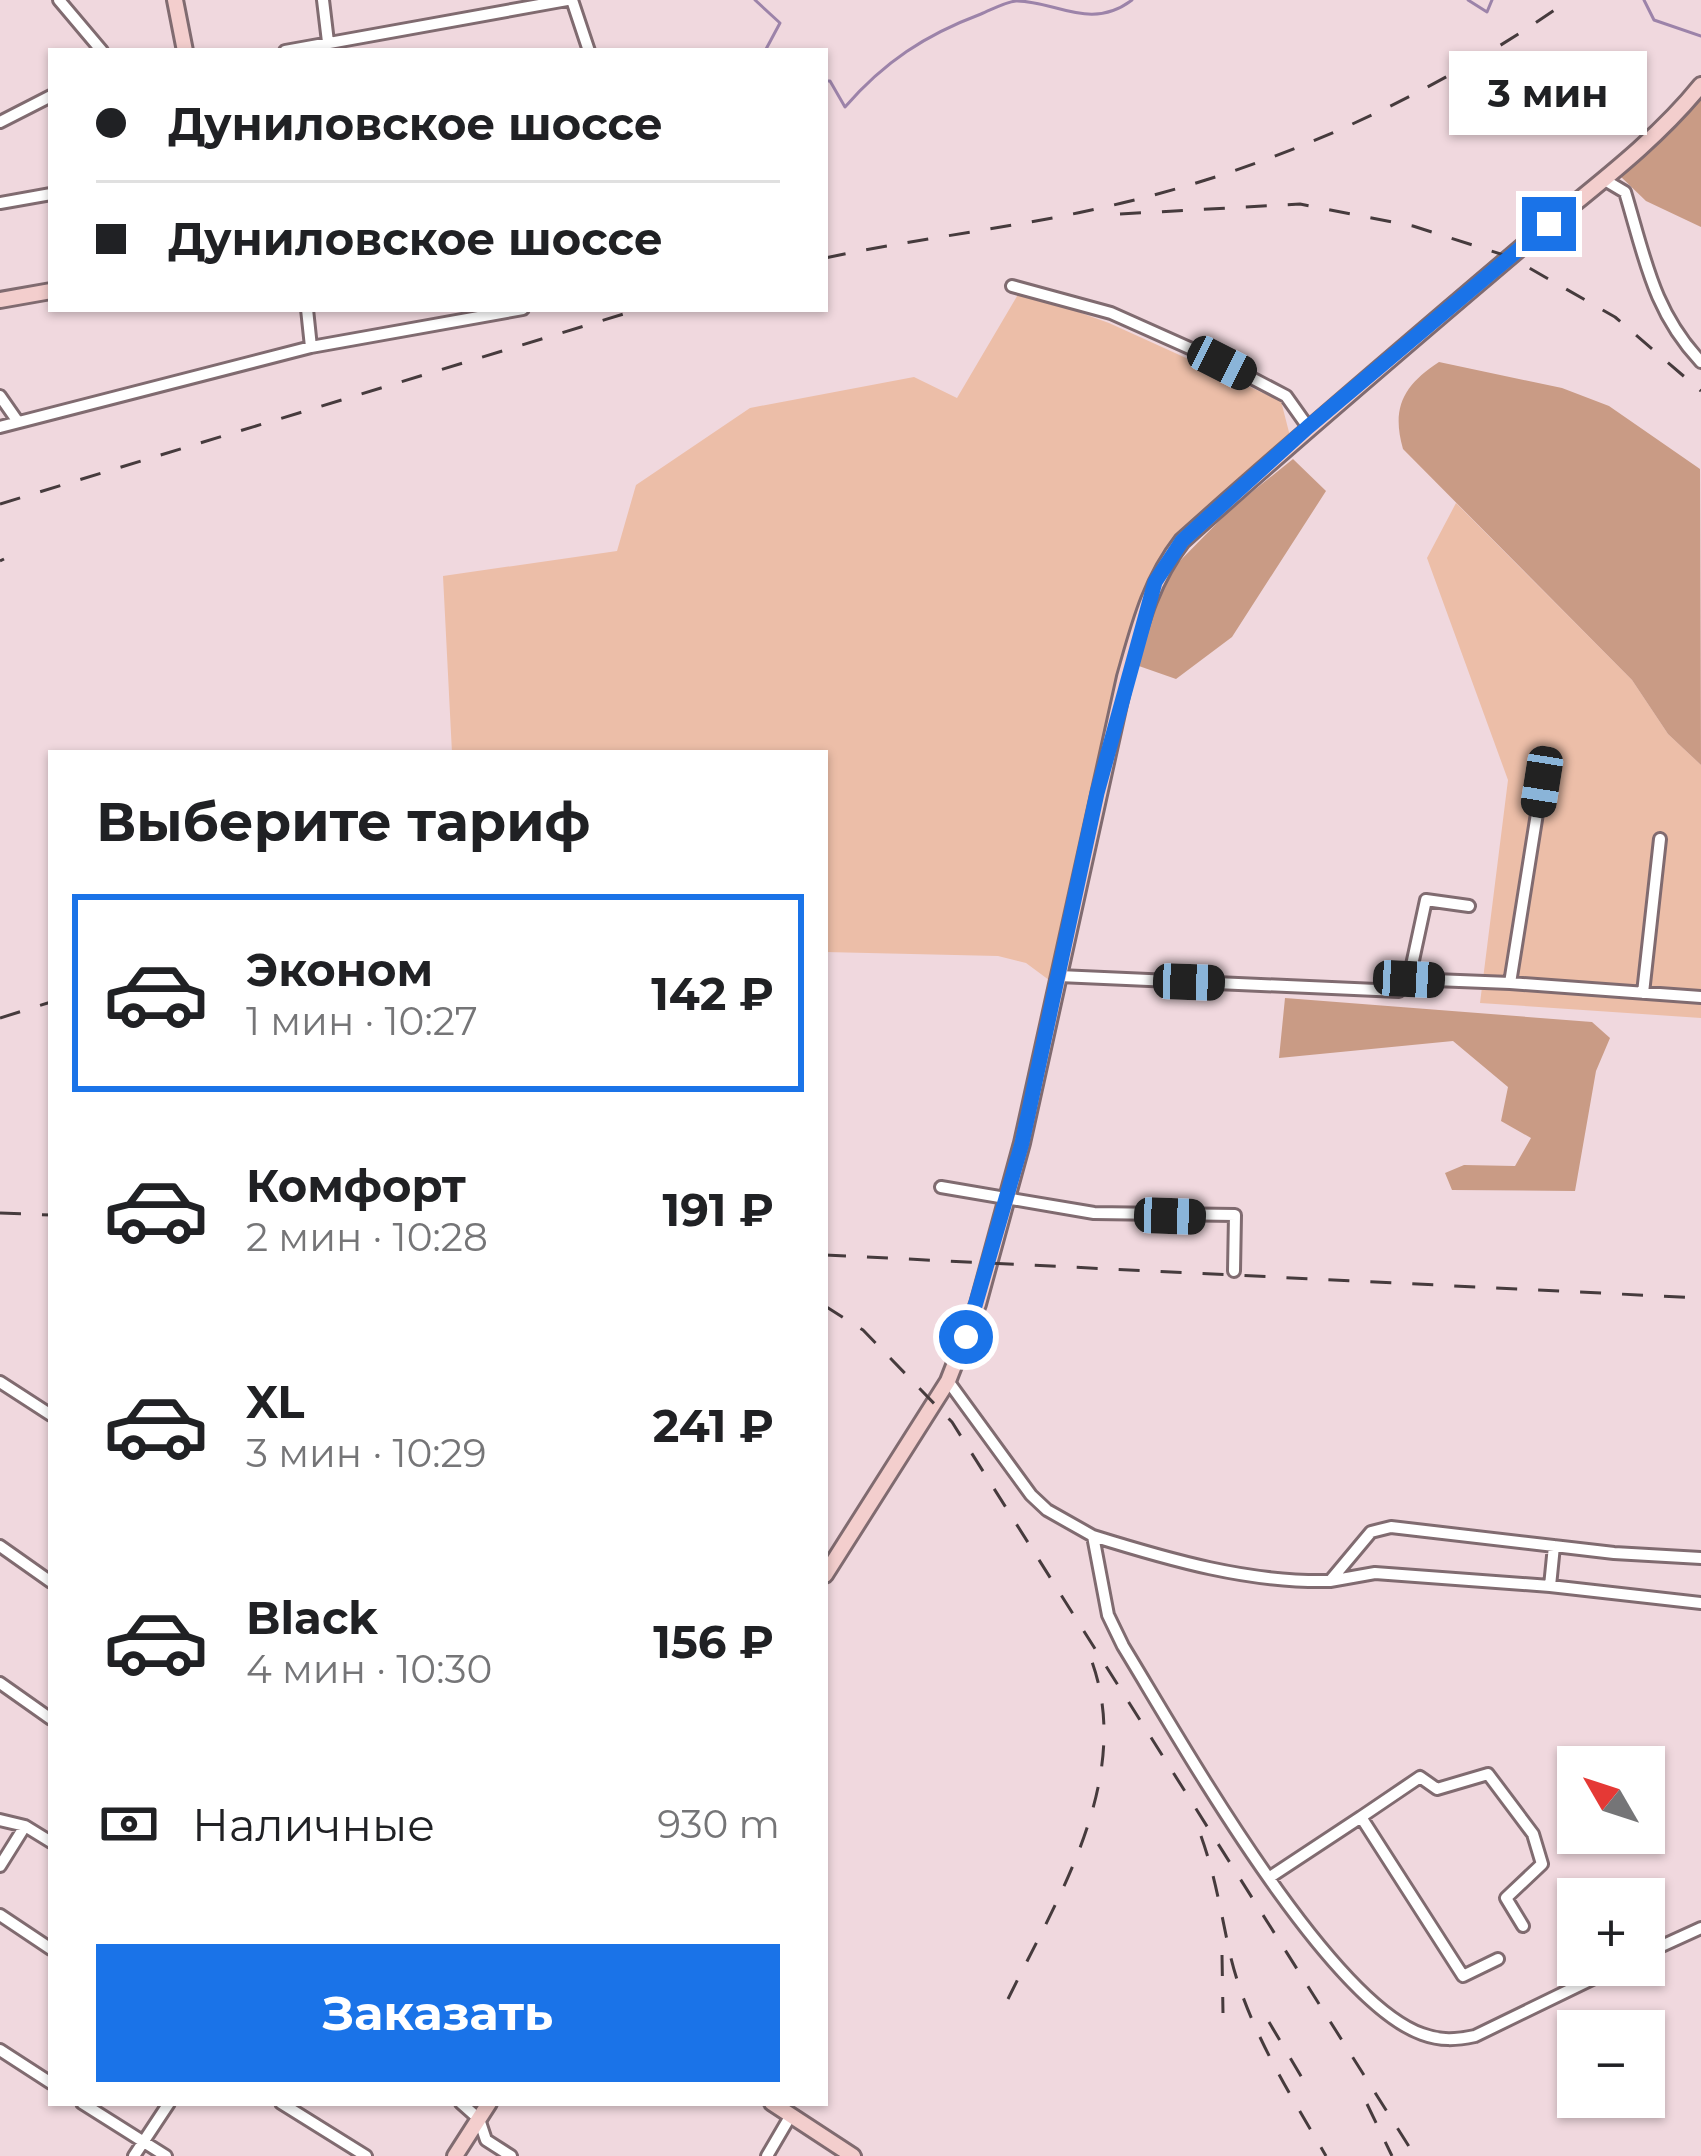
<!DOCTYPE html>
<html lang="ru">
<meta charset="utf-8">
<style>
body{margin:0;font-family:Montserrat,sans-serif;background:#f6f6f6;color:#202124;height:100vh;display:flex;flex-direction:column;font-size:45px;white-space:nowrap}
*{box-sizing:border-box;margin:0}
p{font-size:39px;color:#757577}
.icon{flex:none;width:66px;height:66px;fill:none;stroke:currentColor;stroke-width:2;stroke-linecap:round;stroke-linejoin:round}
.map{position:relative;flex:1;overflow:hidden}
.details{position:absolute;left:48px;top:750px;width:780px;height:1356px;display:flex;flex-direction:column;background:#fff;border-radius:0px;box-shadow:0 3px 9px #0004}
.details>*{flex:none}
.banner{position:absolute;left:48px;top:48px;width:780px;height:264px;border-radius:0px;box-shadow:0 3px 9px #0004;display:grid;align-content:center;height:264px;padding:0 48px;background:#fff}
.needle{width:78px;rotate:309deg}
.fabs{position:absolute;left:1557px;top:1746px;display:grid;gap:24px}
.fabs a{display:grid;place-items:center;width:108px;height:108px;border-radius:0px;background:#fff;box-shadow:0 3px 9px #0004;font-size:60px}
.end{position:absolute;width:54px;height:54px;margin:-27px;border:15px solid #1a73e8;background:#fff;box-shadow:0 0 0 6px #fff}
.from{border-radius:50%}
.bubble{position:absolute;height:84px;border-radius:0px;background:#fff;box-shadow:0 3px 9px #0004;font-size:39px;font-weight:700;line-height:84px;text-align:center}
.car{position:absolute;width:36px;height:72px;margin:-36px -18px;border-radius:15px;box-shadow:0 0 9px 3px #0007;background:linear-gradient(#222 24%,#8ab4d8 0 40%,#222 0 76%,#8ab4d8 0 86%,#222 0)}
.banner b{display:flex;align-items:center;gap:42px;height:114px;font-size:45px}
.banner b+b{border-top:3px solid #e0e0e0}
.banner i{width:30px;height:30px;background:#202124}
ul{padding:0;list-style:none}
li{display:flex;align-items:center;gap:36px;height:198px;margin:0 24px 18px;padding:0 24px;border:6px solid transparent;border-radius:0px}
li div{flex:1}
li b{display:block;font-size:45px}
li em{font-style:normal;font-weight:700}
li.active{border-color:#1a73e8}
li>.icon{width:108px;height:108px;stroke-width:1.5}
h2{padding:0 48px;font-size:54px;line-height:144px}
.pay{display:flex;align-items:center;gap:30px;height:132px;padding:0 48px;font-size:45px}
.pay p{margin-inline-start:auto}
.action{display:flex;gap:24px;margin-top:auto;padding:24px 48px}
.action a{flex:1;height:138px;border-radius:0px;background:#1a73e8;color:#fff;font-size:48px;font-weight:700;line-height:138px;text-align:center}
.map>svg:first-child{display:block}
</style>
<div class="map">
<svg width="1701" height="2156" viewBox="0 0 1701 2156">
<rect width="100%" height="100%" fill="#f0d8de"/>
<path fill="#ecbea8" d="M1020,291L1109,323L1281,401L1291,440L1161,561L1141,598L1053,983L1026,963L998,956L825,952V753H452L443,576L617,551L636,485L750,408L914,377L957,398Z
M1456,503L1632,680L1668,734L1701,765V1018L1480,1003L1508,780L1427,558Z"/>
<path fill="#c99b85" d="M1701,94V227L1646,201L1619,175L1674,127Z
M1439,362L1562,388L1609,406L1700,469L1701,765L1668,734L1632,680L1403,449C1391,407 1404,385 1439,362Z
M1293,459L1326,491L1232,637L1176,679L1136,665L1166,575L1232,508Z
M1285,998L1592,1022L1610,1038L1596,1071L1575,1191L1452,1190L1445,1173L1464,1165L1515,1166L1531,1138L1501,1121L1508,1087L1453,1041L1279,1058Z"/>
<g fill="none" stroke-linecap="round" stroke-linejoin="round">
<path stroke="#9c83a9" stroke-width="3" d="M755,0L780,23L765,51
M1468,0L1487,12L1492,0
M1644,0L1654,20L1701,36
M825,81H830L845,107C884,62 925,35 981,14C991,10 1005,2 1016,1C1054,0 1090,32 1132,0"/>
<g stroke="#806b70" stroke-width="16">
<path id="street" d="M59,0L102,51
M323,0L328,42
M572,0L589,51
M285,51L567,0
M0,122L51,96
M1603,179L1625,192C1645,258 1653,311 1701,362
M0,203L51,194
M1012,286L1111,313L1223,363L1286,396L1308,427
M307,309L311,347
M0,396L16,419
M0,427L311,347L523,309
M1059,976L1399,991L1409,979L1426,900L1469,906
M1409,979L1510,983L1542,782
M1510,983L1701,997
M1643,993L1660,839
M941,1187L1094,1213L1235,1215L1234,1271
M948,1381L1031,1495L1047,1510L1093,1536L1108,1615L1123,1646C1180,1739 1325,1999 1422,2034C1441,2041 1456,2040 1475,2036L1621,1965
M0,1382L51,1415
M1093,1536C1170,1560 1249,1583 1330,1581L1371,1532L1391,1527L1614,1553L1701,1558
M0,1546L51,1582
M1330,1581L1375,1573L1550,1586L1554,1546
M1550,1586L1701,1603
M0,1683L51,1719
M1361,1817L1420,1777L1437,1789L1488,1774L1533,1834L1542,1864L1506,1898L1523,1926
M0,1820L25,1826L51,1842
M0,1866L25,1826
M1270,1877L1361,1817L1463,1976L1498,1959
M0,1915L51,1949
M1644,1954L1701,1928
M0,2050L51,2083
M82,2103L166,2156
M281,2103L366,2156
M461,2103L479,2119L486,2140L511,2156
M134,2156L169,2103
M767,2156L791,2115"/>
</g>
<g stroke="#806b70" stroke-width="20">
<path id="secondary" d="M175,0L185,51
M0,300L51,291
M825,1575L948,1381L978,1304L1022,1143L1125,677C1139,628 1150,582 1182,541C1294,440 1409,343 1524,245C1584,194 1652,146 1701,85
M772,2103L853,2156
M455,2156L489,2103"/>
</g>
<use href="#street" stroke="#fff" stroke-width="10"/>
<use href="#secondary" stroke="#f3cecd" stroke-width="14"/>
<path stroke="#463b3d" stroke-width="3" stroke-dasharray="21 21" stroke-linecap="butt" d="M1120,214L1300,204L1413,226L1510,257L1615,317L1701,391
M825,258C923,237 1024,227 1122,203C1282,165 1434,95 1569,0
M0,504L640,309
M0,561L4,559
M0,1018L51,1002
M0,1213L51,1215
M825,1255L1701,1298
M825,1306L863,1330L952,1422L1415,2156
M1201,1836C1215,1875 1221,1913 1230,1954C1247,2027 1289,2092 1326,2156
M1222,1955L1223,2013
M1008,1999C1059,1895 1137,1773 1089,1654
M1269,2022L1311,2093
M1367,2104L1392,2156"/>
</g>
<g fill="none" stroke-linecap="round" stroke-linejoin="round">
<path stroke="#1a73e8" stroke-width="15" d="M966,1337L1022,1143L1097,793L1155,582L1182,541L1308,427L1549,224"/>
</g>
</svg>
<div class="fabs">
<a><svg class="needle" viewBox="-14 -14 28 28"><path d="M0-13l5 13h-10z" fill="#e53935"/><path d="M0 13l5-13h-10z" fill="#757577"/></svg></a>
<a>+</a>
<a>−</a>
</div>
<i class="end from" style="left:966px;top:1337px"></i>
<i class="end" style="left:1549px;top:224px"></i>
<div class="bubble" style="left:1449px;top:51px;width:198px">3 мин</div>
<i class="car" style="left:1222px;top:363px;rotate:117deg"></i>
<i class="car" style="left:1542px;top:782px;rotate:189deg"></i>
<i class="car" style="left:1409px;top:979px;rotate:93deg"></i>
<i class="car" style="left:1189px;top:982px;rotate:92deg"></i>
<i class="car" style="left:1170px;top:1216px;rotate:92deg"></i>
<div class="banner">
<b><i class="from"></i>Дуниловское шоссе</b>
<b><i></i>Дуниловское шоссе</b>
</div>
<section class="details">
<h2>Выберите тариф</h2>
<ul>
<li class="active"><svg class="icon" aria-label="car" viewBox="0 0 24 24"><path d="M5 17H2v-5l4-1 3-4h7l3 4 3 1v5h-3M9 17h6M6 11h13"/><circle cx="7" cy="17" r="2"/><circle cx="17" cy="17" r="2"/></svg><div><b>Эконом</b><p>1 мин · 10:27</p></div><em>142 ₽</em></li>
<li><svg class="icon" aria-label="car" viewBox="0 0 24 24"><path d="M5 17H2v-5l4-1 3-4h7l3 4 3 1v5h-3M9 17h6M6 11h13"/><circle cx="7" cy="17" r="2"/><circle cx="17" cy="17" r="2"/></svg><div><b>Комфорт</b><p>2 мин · 10:28</p></div><em>191 ₽</em></li>
<li><svg class="icon" aria-label="car" viewBox="0 0 24 24"><path d="M5 17H2v-5l4-1 3-4h7l3 4 3 1v5h-3M9 17h6M6 11h13"/><circle cx="7" cy="17" r="2"/><circle cx="17" cy="17" r="2"/></svg><div><b>XL</b><p>3 мин · 10:29</p></div><em>241 ₽</em></li>
<li><svg class="icon" aria-label="car" viewBox="0 0 24 24"><path d="M5 17H2v-5l4-1 3-4h7l3 4 3 1v5h-3M9 17h6M6 11h13"/><circle cx="7" cy="17" r="2"/><circle cx="17" cy="17" r="2"/></svg><div><b>Black</b><p>4 мин · 10:30</p></div><em>156 ₽</em></li>
</ul>
<div class="pay"><svg class="icon" aria-label="cash" viewBox="0 0 24 24"><path d="M3 7h18v10H3z"/><circle cx="12" cy="12" r="2"/></svg>Наличные<p>930 m</p></div>
<div class="action"><a>Заказать</a></div>
</section>
</div>
